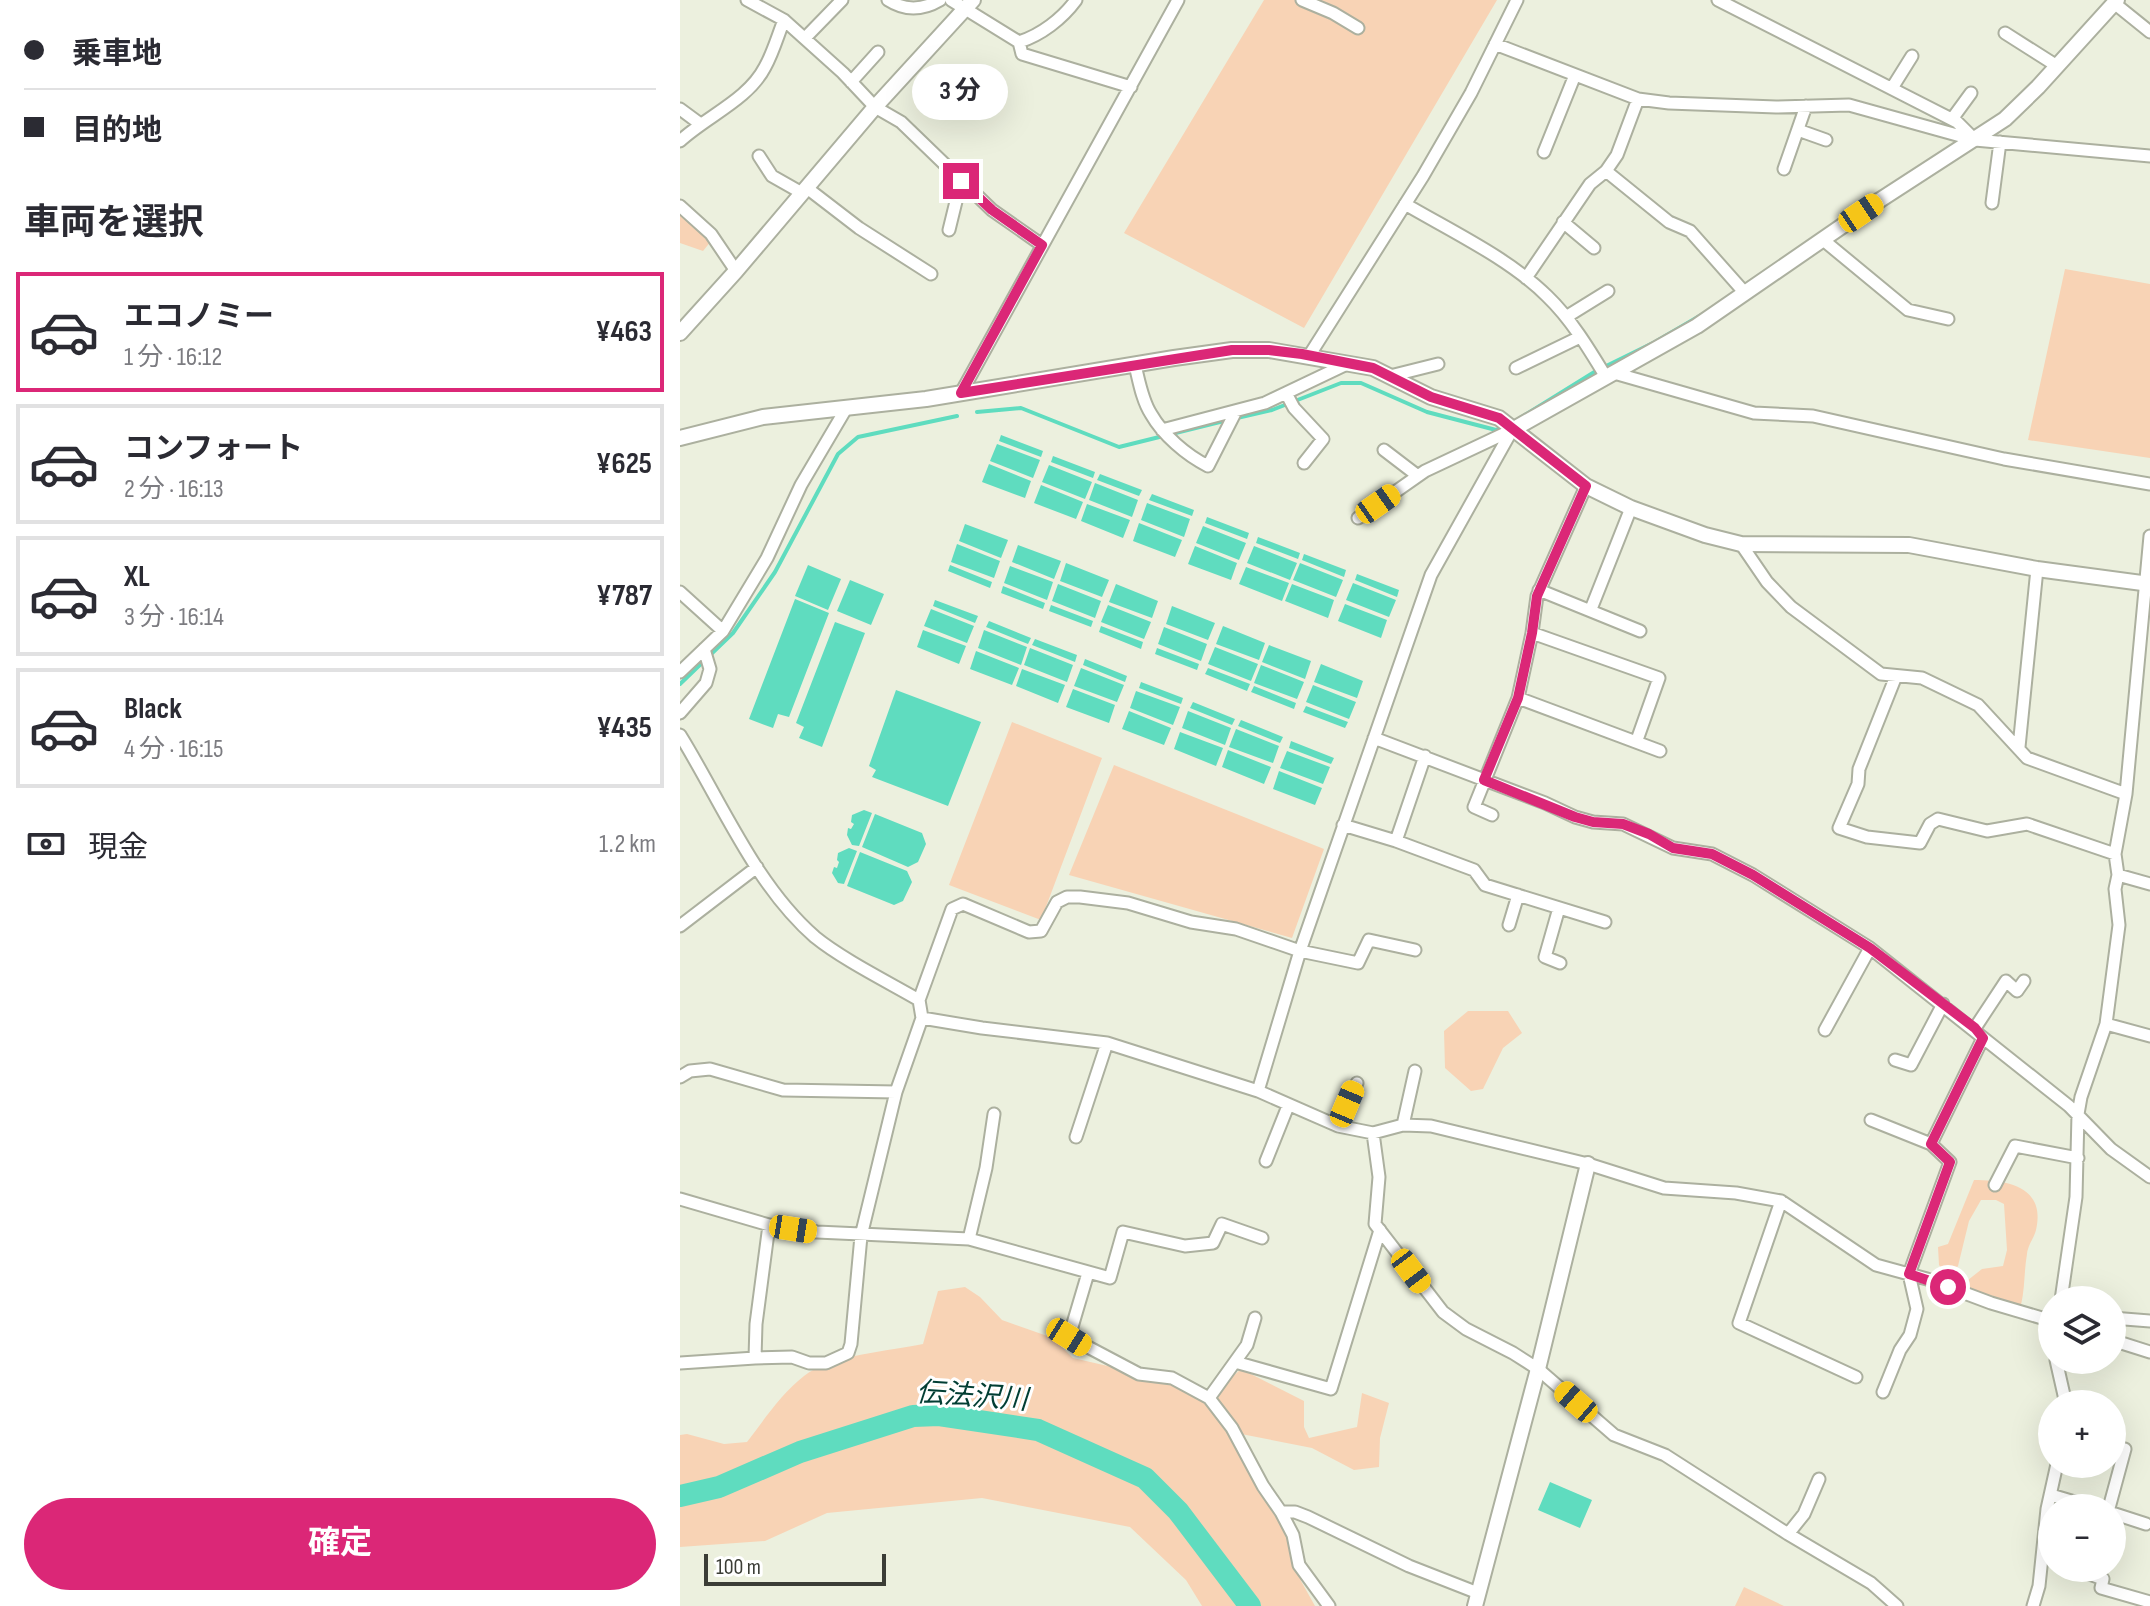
<!DOCTYPE html>
<html lang="ja">
<meta charset="utf-8">
<style>
body{margin:0;font-family:"Sofia Sans Condensed","Noto Sans JP",sans-serif;background:#f7f7f7;color:#2b2b33;height:100vh;display:flex;flex-direction:column;font-size:30px;white-space:nowrap}
*{box-sizing:border-box;margin:0}
p{font-size:26px;color:#7c7c81}
.icon{flex:none;width:44px;height:44px;fill:none;stroke:currentColor;stroke-width:2;stroke-linecap:round;stroke-linejoin:round}
.map{position:relative;flex:1;overflow:hidden}
.drawer{display:flex;flex-direction:column;background:#fff;width:680px}
.drawer>*{flex:none}
.top-card{display:grid;align-content:center;height:176px;padding:0 24px;background:#fff}
.controls{position:absolute;left:1358px;top:1286px;display:grid;gap:16px}
.controls a{display:grid;place-items:center;width:88px;height:88px;border-radius:50%;background:#fff;box-shadow:0 8px 32px #0002;font-size:40px}
.scale{position:absolute;left:24px;bottom:20px;width:182px;box-sizing:border-box;padding-left:8px;border:4px solid #3b3d36;border-top:0;font-size:22px;line-height:28px;white-space:nowrap;color:#3b3d36;-webkit-text-stroke:6px #fff;paint-order:stroke}
.end{position:absolute;width:36px;height:36px;margin:-18px;border:10px solid #db2777;background:#fff;box-shadow:0 0 0 4px #fff}
.from{border-radius:50%}
.bubble{position:absolute;height:56px;border-radius:28px;background:#fff;box-shadow:0 8px 32px #0002;font-size:26px;font-weight:700;line-height:56px;text-align:center}
.car{position:absolute;width:24px;height:48px;margin:-24px -12px;border-radius:10px;box-shadow:0 0 6px 2px #0007;background:linear-gradient(#f5c518 24%,#345 0 40%,#f5c518 0 76%,#345 0 86%,#f5c518 0)}
.top-card b{display:flex;align-items:center;gap:28px;height:76px;font-size:30px}
.top-card b+b{border-top:2px solid #e1e1e2}
.top-card i{width:20px;height:20px;background:#2b2b33}
ul{padding:0;list-style:none}
li{display:flex;align-items:center;gap:24px;height:120px;margin:0 16px 12px;padding:0 8px;border:4px solid #e1e1e2;border-radius:0px}
li div{flex:1}
li b{display:block;font-size:30px}
li em{font-style:normal;font-weight:700}
li.selected{border-color:#db2777}
li>.icon{width:72px;height:72px;stroke-width:1.5}
h2{padding:0 24px;font-size:36px;line-height:96px}
.pay{display:flex;align-items:center;gap:20px;height:88px;padding:0 24px;font-size:30px}
.pay p{margin-inline-start:auto}
.button{display:flex;gap:16px;margin-top:auto;padding:16px 24px}
.button a{flex:1;height:92px;border-radius:48px;background:#db2777;color:#fff;font-size:32px;font-weight:700;line-height:92px;text-align:center}
main{display:flex;flex:1;min-height:0}
.map>svg:first-child{display:block}
</style>
<main>
<section class="drawer">
<div class="top-card">
<b><i class="from"></i>乗車地</b>
<b><i></i>目的地</b>
</div>
<h2>車両を選択</h2>
<ul>
<li class="selected"><svg class="icon" aria-label="car" viewBox="0 0 24 24"><path d="M5 17H2v-5l4-1 3-4h7l3 4 3 1v5h-3M9 17h6M6 11h13"/><circle cx="7" cy="17" r="2"/><circle cx="17" cy="17" r="2"/></svg><div><b>エコノミー</b><p>1 分 · 16:12</p></div><em>¥463</em></li>
<li><svg class="icon" aria-label="car" viewBox="0 0 24 24"><path d="M5 17H2v-5l4-1 3-4h7l3 4 3 1v5h-3M9 17h6M6 11h13"/><circle cx="7" cy="17" r="2"/><circle cx="17" cy="17" r="2"/></svg><div><b>コンフォート</b><p>2 分 · 16:13</p></div><em>¥625</em></li>
<li><svg class="icon" aria-label="car" viewBox="0 0 24 24"><path d="M5 17H2v-5l4-1 3-4h7l3 4 3 1v5h-3M9 17h6M6 11h13"/><circle cx="7" cy="17" r="2"/><circle cx="17" cy="17" r="2"/></svg><div><b>XL</b><p>3 分 · 16:14</p></div><em>¥787</em></li>
<li><svg class="icon" aria-label="car" viewBox="0 0 24 24"><path d="M5 17H2v-5l4-1 3-4h7l3 4 3 1v5h-3M9 17h6M6 11h13"/><circle cx="7" cy="17" r="2"/><circle cx="17" cy="17" r="2"/></svg><div><b>Black</b><p>4 分 · 16:15</p></div><em>¥435</em></li>
</ul>
<div class="pay"><svg class="icon" aria-label="cash" viewBox="0 0 24 24"><path d="M3 7h18v10H3z"/><circle cx="12" cy="12" r="2"/></svg>現金<p>1.2 km</p></div>
<div class="button"><a>確定</a></div>
</section>
<div class="map">
<svg width="1470" height="1606" viewBox="0 0 1470 1606">
<rect width="100%" height="100%" fill="#ecf0de"/>
<path fill="#f8d3b5" d="M584,0H817L624,328L444,233Z
M0,209L32,240L23,251L0,243Z
M1385,269L1470,284V458L1348,440Z
M332,722L422,758L361,920L269,885Z
M434,765L644,849L612,938L389,875Z
M788,1011H828L842,1033L823,1048L803,1089L791,1091L765,1068L764,1031Z
M1294,1180C1327,1180 1366,1186 1356,1230C1354,1238 1348,1245 1347,1254C1344,1271 1345,1288 1341,1305L1329,1309L1292,1294L1288,1280L1302,1269L1323,1266L1327,1250L1324,1204L1316,1200H1301L1289,1221L1278,1266L1273,1272L1266,1274L1259,1265L1258,1247L1268,1244Z
M285,1287L300,1297L322,1320L373,1338L393,1358L497,1382L529,1398L561,1369L624,1401V1427L629,1438L677,1427L682,1393L709,1403L700,1438L699,1467L674,1470L632,1448L556,1433L608,1526L621,1581L635,1606H522L506,1580L450,1527L302,1498L147,1513L85,1541L0,1547V1435L7,1434L44,1444L67,1442C84,1420 101,1394 124,1376C150,1355 210,1351 243,1344L258,1291Z
M1064,1587L1104,1606H1055Z"/>
<path fill="#5fdcbf" d="M321,435L363,451L361,457L319,441Z
M317,444L360,460L353,478L310,461Z
M373,456L415,472L413,478L371,462Z
M309,464L351,481L345,498L302,482Z
M369,465L412,482L405,499L362,482Z
M420,474L462,490L459,496L417,480Z
M415,483L458,500L452,517L409,500Z
M361,485L403,502L396,519L354,503Z
M472,494L514,510L512,516L469,500Z
M467,503L510,519L504,537L461,520Z
M407,504L450,520L443,538L401,521Z
M527,517L569,533L567,539L525,523Z
M459,523L502,540L495,557L453,541Z
M285,524L328,540L321,558L279,541Z
M523,526L566,543L559,560L516,543Z
M578,537L620,553L618,559L576,543Z
M277,544L320,561L314,578L271,562Z
M338,545L381,561L374,579L332,562Z
M515,546L557,563L551,580L508,564Z
M574,546L617,563L610,580L567,563Z
M624,554L666,570L664,577L622,560Z
M386,563L429,580L422,597L380,581Z
M620,563L663,580L656,597L613,580Z
M128,565L161,579L148,610L115,596Z
M270,565L312,582L310,588L268,571Z
M330,566L373,582L367,600L324,583Z
M566,567L609,583L602,601L559,584Z
M677,574L719,590L717,597L675,580Z
M170,580L204,594L191,625L157,611Z
M673,583L716,600L709,617L666,600Z
M378,584L421,601L415,618L372,601Z
M436,584L478,601L472,618L429,602Z
M612,584L654,600L648,618L605,601Z
M323,586L365,603L363,609L321,593Z
M115,599L149,613L109,717L98,714L93,728L69,719Z
M255,600L298,616L295,623L253,606Z
M665,604L707,620L701,638L658,621Z
M371,605L413,621L411,627L369,611Z
M428,605L471,622L464,639L421,622Z
M492,606L535,623L528,640L486,624Z
M251,609L294,626L287,643L244,626Z
M309,621L351,638L348,644L306,627Z
M155,622L185,633L142,747L119,738L124,727L116,723Z
M421,626L463,642L461,649L419,632Z
M543,626L585,643L579,660L536,644Z
M484,627L527,644L521,661L478,644Z
M243,630L286,646L279,664L237,647Z
M304,630L347,647L341,665L298,648Z
M355,639L397,655L395,662L352,645Z
M589,645L631,661L625,679L582,662Z
M535,647L578,664L571,681L528,664Z
M350,648L393,665L387,682L344,665Z
M477,648L519,664L517,670L475,654Z
M296,651L339,668L332,685L290,669Z
M405,659L447,676L445,682L403,665Z
M641,664L683,681L677,698L634,682Z
M581,665L624,682L617,699L574,683Z
M401,668L444,685L437,702L394,686Z
M528,668L570,684L567,691L525,674Z
M342,669L385,685L378,703L336,686Z
M461,682L503,698L501,704L459,688Z
M633,685L676,702L669,719L626,702Z
M574,686L616,703L614,709L571,692Z
M393,689L435,705L429,723L386,707Z
M216,690L301,722L268,806L192,777L196,770L189,766Z
M456,691L500,707L493,725L450,708Z
M513,702L555,719L552,725L510,708Z
M626,706L668,722L665,728L623,712Z
M449,711L491,728L484,745L442,729Z
M508,711L551,728L545,745L502,728Z
M561,720L603,737L600,743L558,726Z
M556,729L599,746L593,763L549,747Z
M500,732L543,748L536,766L494,749Z
M611,741L654,758L651,764L609,748Z
M548,750L591,767L584,784L542,767Z
M607,751L650,767L643,784L600,768Z
M599,771L642,788L635,805L593,789Z
M184,810L192,813L179,846L172,845L167,835L168,828L171,829L174,824L171,822L172,815Z
M195,814L242,833L246,844L238,862L228,867L182,847Z
M169,848L177,851L164,884L158,883L152,873L154,867L157,868L159,862L157,860L158,853Z
M180,852L227,871L232,882L223,901L214,905L167,886Z
M870,1482L912,1500L900,1528L858,1510Z"/>
<g fill="none" stroke-linecap="round" stroke-linejoin="round">
<path stroke="#5fdcbf" stroke-width="4" d="M297,412L341,408L439,447L548,420
M557,418L592,410L661,383H681L747,412L816,430L825,426
M840,418L916,371L975,342L1023,314
M0,684L53,633L95,572L158,454L178,437L277,416"/>
<path stroke="#5fdcbf" stroke-width="22" d="M0,1496L39,1487L120,1452L233,1416L259,1415L358,1430L465,1478L498,1511L570,1606"/>
<g stroke="#acb09f" stroke-width="15">
<path id="minor" d="M67,0L104,20L163,73L195,107L221,122L312,210L362,245
M208,0C225,11 243,10 260,0
M271,0L339,42L342,54L451,87
M622,0L653,13L678,28
M1038,0L1277,122L1295,140
M1434,3L1470,32
M1325,33L1377,66
M125,38L162,0
M339,42C361,35 382,19 396,0
M815,44L958,99L989,103L1096,107L1169,105L1295,140L1470,156
M171,82L198,52
M1212,88L1232,56
M0,109L19,123
M1272,119L1291,93
M1118,130L1146,140
M0,141C27,116 68,100 85,67C93,53 98,35 104,20
M864,152L895,75
M79,156L92,176L122,193
M1104,169L1126,106
M926,171L989,222L1010,231L1065,293
M127,188L179,228L251,274
M1312,203L1320,142
M725,204C771,231 830,259 867,296C891,319 909,349 926,377
M0,206L31,234L56,271
M883,222L914,248
M269,230L281,181
M1142,239L1228,310L1268,319
M846,278L910,184L926,171L937,155L958,99
M886,317L928,291
M629,356L743,176L791,93L837,0
M455,365C459,381 462,400 471,414C483,435 506,455 528,466L556,411
M836,368L900,337
M934,373L1074,413L1133,416L1324,459L1470,484
M710,376L758,364
M281,393L498,0
M606,393L614,408L643,439L624,463
M482,430L585,403L669,363
M704,450L738,476
M678,518L745,471L832,430
M1061,544L1087,582L1111,607L1201,674L1242,678L1298,705L1347,758L1446,794
M859,590L960,631
M0,592L43,631
M911,609L951,508
M852,633L979,678L957,740
M0,672L43,631L87,558L121,485L167,407
M1216,676L1179,769L1178,784L1159,828L1187,837L1240,843L1250,824L1258,819L1307,831L1347,824L1435,854
M838,698L980,751
M0,713L26,683L30,669L24,649
M0,735C41,801 75,885 135,937C162,959 208,982 239,1000L242,1018L216,1092L181,1236L171,1344L168,1353L146,1363H129L112,1357L75,1358
M694,738L865,803L895,817L913,822L943,824L993,848L1032,854L1073,875L1190,948L1389,1106L1431,1149L1470,1177
M1339,747L1357,569
M812,815L794,807L838,698L852,633L857,596L906,486
M663,825L716,841L794,870L805,885L925,922
M716,841L745,756
M1438,875L1470,884
M879,908L865,957L880,963
M829,925L838,895
M0,926L77,867
M239,1000L272,909L283,904L349,932L361,931L377,902L387,897H400L448,903L511,922L556,929L620,951L678,963L689,940L735,950
M242,1018L302,1028L427,1043L578,1091L658,1126L693,1133L723,1125L751,1126L908,1164L984,1188L1056,1193L1101,1201L1196,1265L1247,1279L1311,1303L1372,1321
M1426,1024L1470,1036
M1295,1028L1326,981L1337,991L1344,981
M1145,1030L1190,948
M1215,1060L1231,1065L1263,1004
M0,1077L10,1071L30,1069L103,1090L216,1092
M578,1091L620,951L751,575L832,430
M1191,1120L1251,1144
M723,1125L735,1071
M658,1126L677,1083
M693,1133L699,1177L695,1224L763,1312L786,1329L833,1353L858,1369L934,1435L985,1455L1108,1534L1191,1583L1217,1606
M396,1137L427,1043
M586,1161L608,1106
M1315,1185L1335,1146L1398,1158
M0,1199L89,1225L137,1232L289,1239L430,1278L443,1232L505,1246L533,1243L542,1224L582,1238
M1101,1201L1059,1323L1176,1377
M289,1239L306,1168L314,1114
M408,1273L389,1337L459,1374L492,1378L529,1398L552,1428L583,1486L601,1512L613,1535L619,1565L649,1606
M1381,1300L1396,1197L1398,1114L1401,1097L1426,1024L1439,925L1435,889L1438,875L1435,854L1446,794L1470,536
M1432,1318L1470,1321
M1432,1340L1470,1352
M1376,1360L1386,1404
M555,1362L651,1389L700,1230
M0,1363L75,1358L76,1324L89,1225
M1203,1392L1220,1350L1230,1335L1237,1309L1229,1274L1270,1162L1251,1144L1303,1038
M529,1398L567,1345L575,1318
M1371,1495L1415,1508
M1429,1508L1445,1449L1432,1446
M601,1512H615L628,1517L729,1566L798,1593
M1432,1513L1466,1524
M1108,1534L1124,1514L1139,1479
M1393,1568L1423,1579L1421,1588L1470,1602
M1353,1606L1359,1586L1367,1509L1377,1464"/>
</g>
<g stroke="#acb09f" stroke-width="18">
<path id="tertiary" d="M0,333L56,271L195,107L293,0
M832,430L1017,326L1200,200L1325,119L1358,87L1437,0
M0,438L83,417L246,399L494,358L552,350H589L693,368L751,397L819,418L906,486L951,508L1025,535L1061,544L1229,545L1357,569L1470,584
M795,1606L858,1369L908,1164"/>
</g>
<use href="#minor" stroke="#fff" stroke-width="11"/>
<use href="#tertiary" stroke="#fff" stroke-width="14"/>
</g>
<g fill="none" stroke-linecap="round" stroke-linejoin="round">
<path stroke="#db2777" stroke-width="10" d="M281,181L312,210L362,245L281,393L552,350H589L622,354L693,368L751,397L819,418L906,486L857,596L852,633L838,698L804,780L895,817L913,822L943,824L969,834L993,848L1032,854L1073,875L1190,948L1295,1028L1303,1038L1251,1144L1270,1162L1229,1274L1268,1287"/>
</g>
<g text-anchor="middle" stroke-width="6" stroke-linejoin="round" paint-order="stroke">
<g font-size="28" font-style="italic" fill="#023e33" stroke="#fff">
<text transform="translate(292 1395) rotate(4)" y="10">伝法沢川</text>
</g>
</g>
</svg>
<div class="controls">
<a><svg class="icon" aria-label="layers" viewBox="0 0 24 24"><path d="M12 4l9 5-9 5-9-5zM3 14l9 5 9-5"/></svg></a>
<a>+</a>
<a>−</a>
</div>
<div class="scale">100 m</div>
<i class="end from" style="left:1268px;top:1287px"></i>
<i class="end" style="left:281px;top:181px"></i>
<div class="bubble" style="left:232px;top:64px;width:96px">3 分</div>
<i class="car" style="left:1181px;top:213px;rotate:56deg"></i>
<i class="car" style="left:698px;top:504px;rotate:55deg"></i>
<i class="car" style="left:667px;top:1104px;rotate:23deg"></i>
<i class="car" style="left:113px;top:1229px;rotate:99deg"></i>
<i class="car" style="left:731px;top:1271px;rotate:143deg"></i>
<i class="car" style="left:389px;top:1337px;rotate:122deg"></i>
<i class="car" style="left:896px;top:1402px;rotate:311deg"></i>
</div>
</main>
